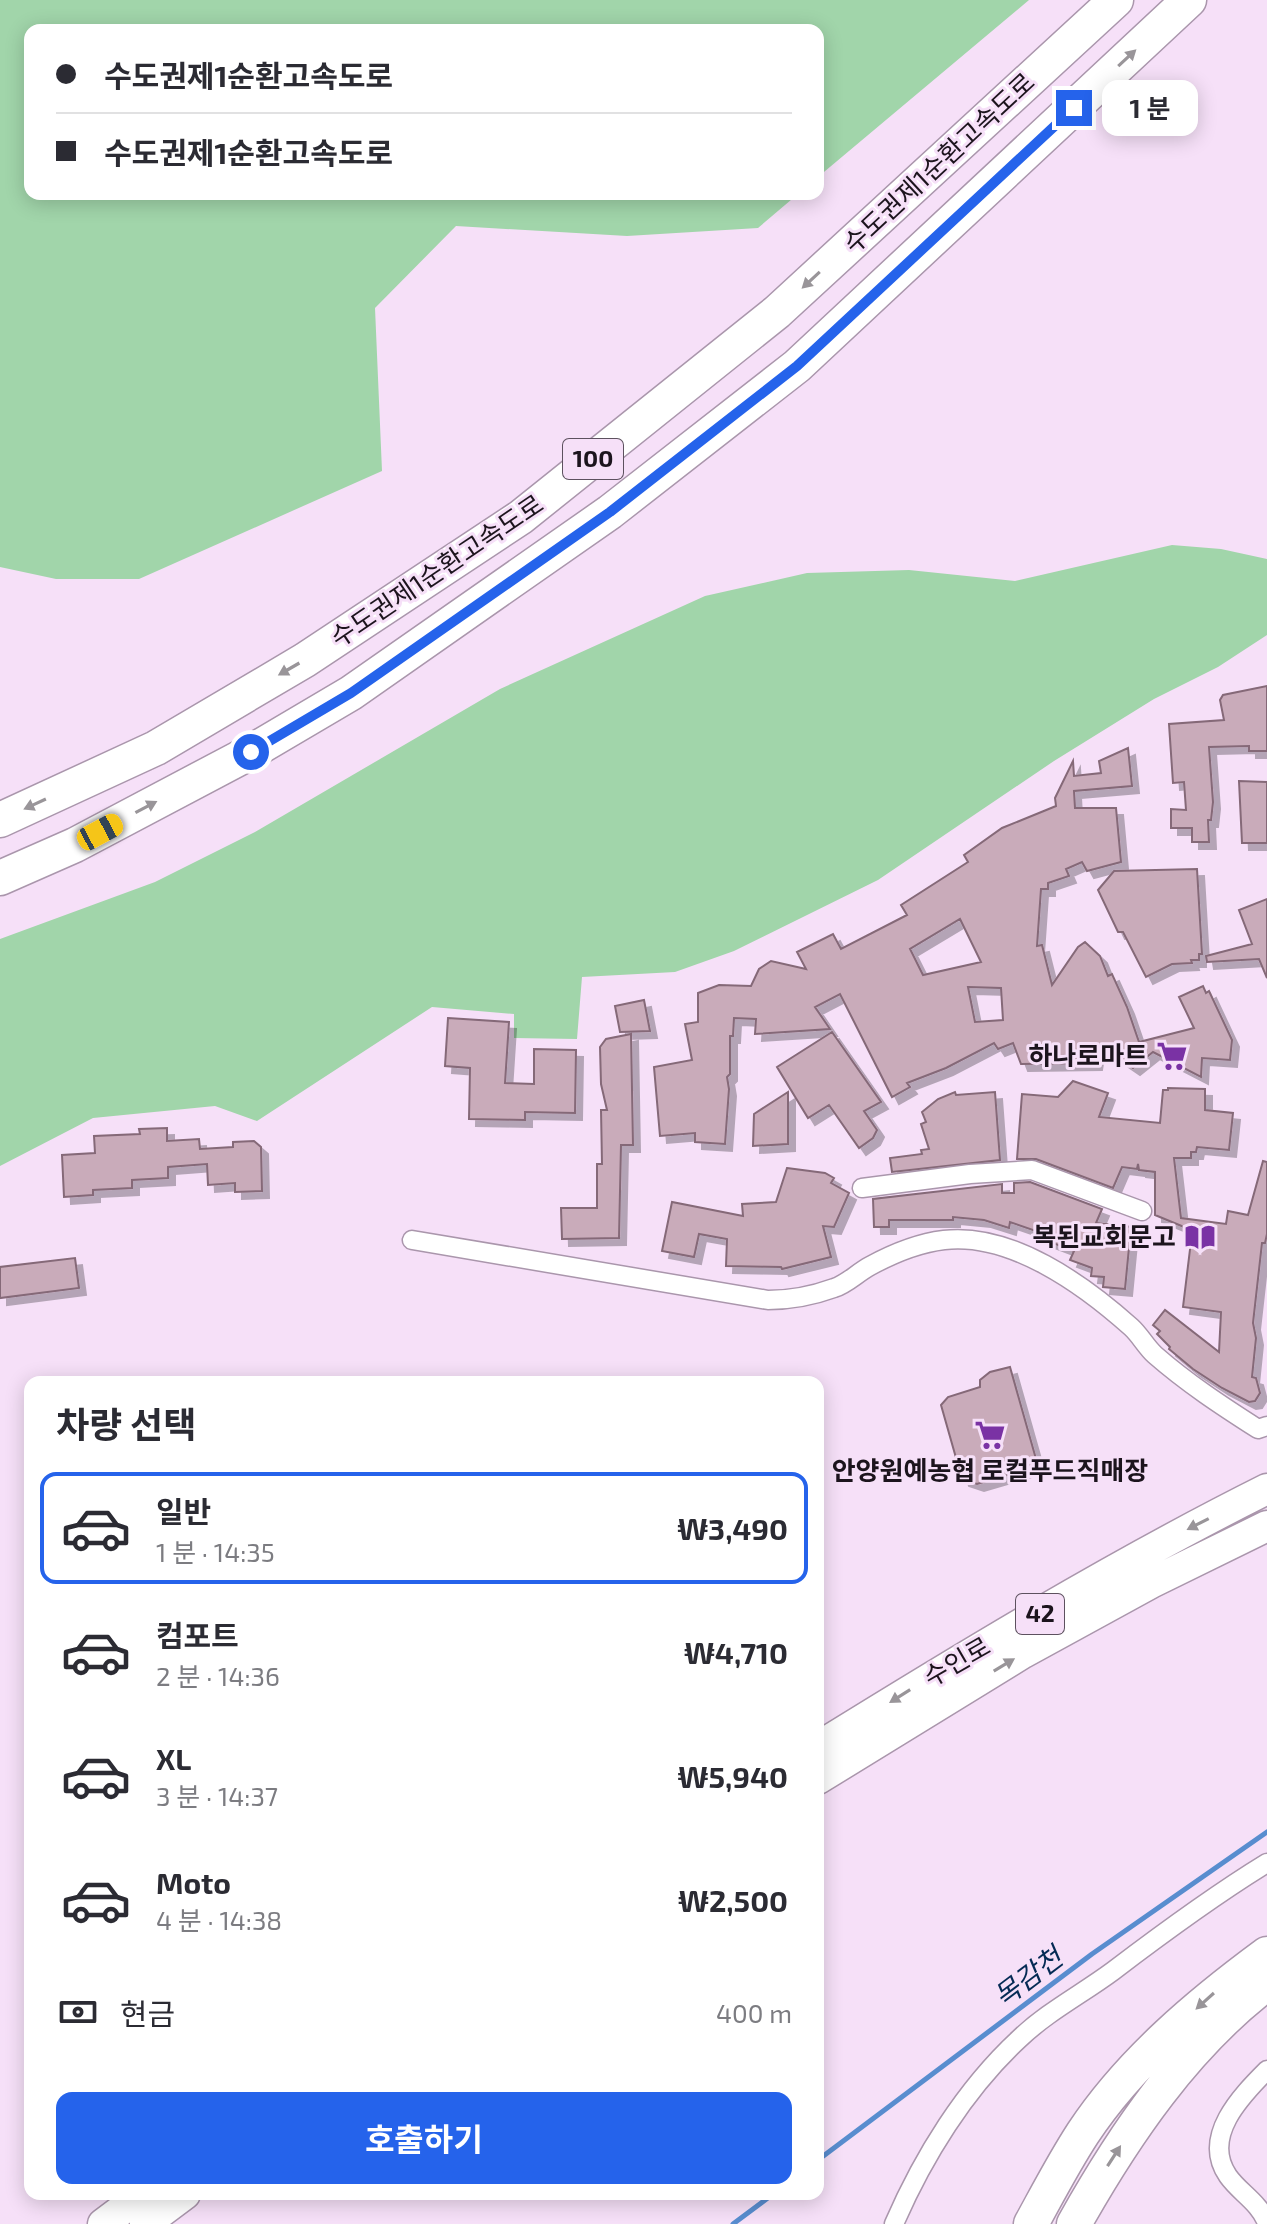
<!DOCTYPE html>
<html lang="ko">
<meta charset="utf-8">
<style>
body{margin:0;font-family:"Exo 2","Noto Sans KR",sans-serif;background:#f2f2f3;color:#2b2b33;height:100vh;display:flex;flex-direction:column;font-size:30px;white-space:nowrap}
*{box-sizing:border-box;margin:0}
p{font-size:26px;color:#7c7c81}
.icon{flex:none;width:44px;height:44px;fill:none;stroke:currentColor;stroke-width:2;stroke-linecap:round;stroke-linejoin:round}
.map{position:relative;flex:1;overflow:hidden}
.panel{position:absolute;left:24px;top:1376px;width:800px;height:824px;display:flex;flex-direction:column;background:#fff;border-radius:16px;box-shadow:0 4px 20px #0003}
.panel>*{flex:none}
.guide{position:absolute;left:24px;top:24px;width:800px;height:176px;border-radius:16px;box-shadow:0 4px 20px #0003;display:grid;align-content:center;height:176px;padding:0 32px;background:#fff}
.end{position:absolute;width:36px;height:36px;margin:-18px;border:10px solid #2563eb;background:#fff;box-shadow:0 0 0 4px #fff}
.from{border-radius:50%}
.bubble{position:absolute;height:56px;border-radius:16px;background:#fff;box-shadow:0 4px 20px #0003;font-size:26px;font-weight:700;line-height:56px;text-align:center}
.car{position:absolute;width:24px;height:48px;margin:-24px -12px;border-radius:10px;box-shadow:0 0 6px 2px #0007;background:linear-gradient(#f5c518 24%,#345 0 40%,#f5c518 0 76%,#345 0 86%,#f5c518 0)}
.guide b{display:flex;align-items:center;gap:28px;height:76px;font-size:30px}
.guide b+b{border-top:2px solid #e1e1e2}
.guide i{width:20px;height:20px;background:#2b2b33}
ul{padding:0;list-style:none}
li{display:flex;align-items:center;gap:24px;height:112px;margin:0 16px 12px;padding:0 16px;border:4px solid transparent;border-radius:16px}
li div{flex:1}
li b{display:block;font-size:30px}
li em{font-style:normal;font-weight:700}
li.selected{border-color:#2563eb}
li>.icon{width:72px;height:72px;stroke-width:1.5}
h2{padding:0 32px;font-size:36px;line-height:96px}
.pay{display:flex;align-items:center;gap:20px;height:88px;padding:0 32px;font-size:30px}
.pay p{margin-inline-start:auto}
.action{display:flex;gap:16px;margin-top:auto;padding:16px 32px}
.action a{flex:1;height:92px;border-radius:16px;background:#2563eb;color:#fff;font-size:32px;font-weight:700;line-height:92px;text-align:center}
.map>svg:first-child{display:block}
</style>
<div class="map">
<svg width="1267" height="2224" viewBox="0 0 1267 2224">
<defs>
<filter id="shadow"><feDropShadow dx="7" dy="7" stdDeviation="0" flood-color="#0004"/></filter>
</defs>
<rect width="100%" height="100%" fill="#f6e0f8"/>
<path fill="#a1d5aa" d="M0,0H1029L818,177V30H30V194H798L758,228L627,236L456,226L375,308L382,471L139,579H56L0,567Z
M1172,545L1221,549L1267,559V635L1218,667L1154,699L1054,761L878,880L734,951L675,972L582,977L577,1039L514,1038V1014L432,1007L257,1121L215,1106L93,1118L0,1166V939L155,882L255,832L500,689L705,596L807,573L909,570L1015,581Z"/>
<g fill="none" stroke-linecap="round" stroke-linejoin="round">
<path stroke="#588dcf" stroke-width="5" d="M818,2160L1092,1954L1267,1832
M733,2224L773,2194"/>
</g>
<path fill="#c9abba" stroke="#856978" stroke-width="2" fill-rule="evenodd" filter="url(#shadow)" d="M1267,686V751H1249V746L1209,747L1213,802L1211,820H1208L1209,842H1192V828H1171V809L1186,810L1184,782L1173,783L1169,724L1224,720L1220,700L1223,695Z
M1128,748L1132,786L1074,791L1075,808H1116L1121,862L1087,871L1082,862L1066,869L1069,876L1048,883V889H1041L1037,946L1042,945L1052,985L1078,947L1085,942L1100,956L1108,976L1112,974L1127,1007L1139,1042L1194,1028L1179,997L1203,986L1206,993L1209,991L1232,1040L1230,1060L1202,1058L1201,1077L1153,1052L1133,1068L1098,1044L1095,1063L1021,1064L1013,1043L998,1049L994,1043L946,1068L907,1083L910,1087L892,1097L840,994L815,1007L830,1029L755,1034L756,1019L734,1018L733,1036H730V1074L727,1077L729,1089L725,1144L695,1142V1133L660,1136L654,1067L692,1060L685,1024L698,1022V993L719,985L751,986L759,969L771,961L806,969L797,952L833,934L841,949L907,915L901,905L968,862L964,855L1002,828L1056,806L1055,798L1073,761L1074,776L1101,773L1099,761ZM960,919L981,962L923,975L910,949ZM968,987L1001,988L1003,1020L975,1022Z
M1239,781L1267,782V843H1242Z
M1197,869L1202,954H1199V960H1191L1192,963L1172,964L1146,977L1123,932H1118L1098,890L1114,871Z
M1267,899V978L1259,959L1207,962L1206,956L1252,944L1239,910Z
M644,1000L650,1031L620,1032L615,1006Z
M448,1018L509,1022L505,1083L534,1084V1049L576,1050L575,1113L525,1112V1120L469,1119L470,1068L445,1066Z
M832,1032L881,1102L864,1111L877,1130L873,1138L859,1148L829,1105L808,1118L777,1067Z
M631,1034L633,1145H621L619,1238L562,1239L561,1208H597V1164H602L601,1110H607L601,1084L600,1047L606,1039Z
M1073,1081L1108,1093L1099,1117L1160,1123L1163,1090H1168V1088L1205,1089V1110L1233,1113L1229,1150L1197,1147L1196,1152H1191V1158H1174L1181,1218L1226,1224L1228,1211L1248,1215L1263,1161L1267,1162V1234L1265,1243H1262L1253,1323L1256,1338L1252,1377L1256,1378L1260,1393L1255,1401L1249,1402L1222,1388L1193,1369L1169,1349L1170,1347L1157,1334L1160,1331L1153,1325L1165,1310L1219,1352L1221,1312L1183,1307L1192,1233L1201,1234L1155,1215V1172L1139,1170L1138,1164L1137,1169L1122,1167L1113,1188L1036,1159H1017L1022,1094L1058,1097Z
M788,1092V1144L753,1146L754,1114Z
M955,1092L956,1095L995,1092L1000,1160L892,1172L890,1158L922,1154L921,1150L929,1149L921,1124L926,1122L922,1112L938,1099Z
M167,1128V1141L199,1139L200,1149L233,1147V1142L254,1141L261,1147L262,1191L235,1192V1183L208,1185L207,1164L168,1167V1178L132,1180V1188L93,1190V1195L64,1197L62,1155L95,1153L94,1136L140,1134L139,1129Z
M787,1168L825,1173L834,1178L831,1183L849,1193L834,1227L823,1226L831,1257L782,1269L781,1267L726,1266L727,1239L699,1234L694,1257L662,1251L672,1202L743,1216L742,1204L776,1202Z
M1030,1182L1102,1209L1096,1223L1131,1227L1125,1289L1103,1287L1104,1277L1091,1276L1092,1268L1070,1260L1074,1251L1037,1237L1039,1232L1010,1222L1009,1228L984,1220L953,1217V1220H889V1227H874L873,1199L1002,1184V1193H1014V1183Z
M75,1258L79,1288L0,1298V1267Z
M1010,1367L1038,1466L977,1484L962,1479L941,1405L948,1397L980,1387V1380L990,1372Z"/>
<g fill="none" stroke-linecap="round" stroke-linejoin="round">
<g stroke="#aa96ac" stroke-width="21">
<path id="minor" d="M862,1188L970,1174L1032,1170L1142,1211
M412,1240L768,1300C791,1300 812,1296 834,1288C847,1284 857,1273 870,1266C892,1254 919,1243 944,1240C1011,1232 1084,1285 1131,1327C1140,1335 1146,1347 1155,1355C1187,1383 1222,1406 1258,1429L1267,1426
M1267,2070C1241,2096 1201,2137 1228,2176C1240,2193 1259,2202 1267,2223
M894,2224C923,2157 965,2089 1019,2039C1047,2012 1082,1994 1113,1971C1163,1933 1213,1896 1267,1863"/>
</g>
<g stroke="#aa96ac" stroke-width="33">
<path id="primary" d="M818,1747C965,1656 1113,1566 1267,1489
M818,1779L1023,1653L1151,1583L1267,1526
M103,2224L143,2194
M145,2224L185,2194"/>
</g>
<g stroke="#aa96ac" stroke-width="37">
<path id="motorway" d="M0,820L156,748L305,660L521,517L777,312L1116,0
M0,878L75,845L251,752L351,693L610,512L797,366L1189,0
M1031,2224C1048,2193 1064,2162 1083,2133C1130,2062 1199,2004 1267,1954
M1074,2224C1124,2135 1185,2045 1267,1983"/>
</g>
<use href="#minor" stroke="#fff" stroke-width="18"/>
<use href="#primary" stroke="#fff" stroke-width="30"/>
<use href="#motorway" stroke="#fff" stroke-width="34"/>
</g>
<defs><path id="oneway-solid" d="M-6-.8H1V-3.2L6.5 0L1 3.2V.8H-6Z" transform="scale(2)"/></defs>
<g fill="#999599">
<use href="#oneway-solid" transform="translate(1127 58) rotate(-43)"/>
<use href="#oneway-solid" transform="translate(811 280) rotate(137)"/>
<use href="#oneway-solid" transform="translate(289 669) rotate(150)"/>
<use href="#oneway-solid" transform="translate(35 804) rotate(155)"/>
<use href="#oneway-solid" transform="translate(146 807) rotate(-28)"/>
<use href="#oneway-solid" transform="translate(1198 1524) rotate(153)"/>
<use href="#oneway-solid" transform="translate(1004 1665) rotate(-31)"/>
<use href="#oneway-solid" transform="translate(900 1696) rotate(148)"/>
<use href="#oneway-solid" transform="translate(1205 2001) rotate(138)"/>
<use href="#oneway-solid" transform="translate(1114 2156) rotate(-57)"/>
</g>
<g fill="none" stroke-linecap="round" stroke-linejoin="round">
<path stroke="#2563eb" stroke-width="10" d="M251,752L351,693L610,512L797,366L1074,108"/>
</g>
<defs>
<g id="supermarket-bare" transform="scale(2.4)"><path d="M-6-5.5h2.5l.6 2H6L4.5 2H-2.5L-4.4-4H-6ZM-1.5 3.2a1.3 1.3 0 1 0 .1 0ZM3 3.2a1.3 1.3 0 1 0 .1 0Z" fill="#7a32a4" stroke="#f6e0f8" stroke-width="2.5" paint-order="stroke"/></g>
<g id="library-bare" transform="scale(2.4)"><path d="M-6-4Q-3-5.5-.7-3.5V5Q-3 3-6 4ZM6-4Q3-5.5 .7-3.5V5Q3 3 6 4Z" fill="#7a32a4" stroke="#f6e0f8" stroke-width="2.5" paint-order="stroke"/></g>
</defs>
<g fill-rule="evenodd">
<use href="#supermarket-bare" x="1172" y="1056"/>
<use href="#library-bare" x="1200" y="1237"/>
<use href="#supermarket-bare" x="990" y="1435"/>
</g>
<g text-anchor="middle" stroke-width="6" stroke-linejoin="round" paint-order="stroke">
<g fill="#f6e0f8" stroke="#5d515f" stroke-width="2">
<rect x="563" y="439" width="60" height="40" rx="6"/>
<rect x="1016" y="1594" width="48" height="40" rx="6"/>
</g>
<g font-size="24" font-weight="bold" fill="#1c141d">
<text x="593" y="467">100</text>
<text x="1040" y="1622">42</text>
</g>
<g font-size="26" fill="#1c141d" stroke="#f6e0f8">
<text transform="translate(939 163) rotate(-43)" y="9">수도권제1순환고속도로</text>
<text transform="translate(437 571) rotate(-34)" y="9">수도권제1순환고속도로</text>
<text transform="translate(957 1662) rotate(-30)" y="9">수인로</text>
</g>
<g font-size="26" font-weight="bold" fill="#1c141d" stroke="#f6e0f8" text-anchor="end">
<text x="1148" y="1065">하나로마트</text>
<text x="1176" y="1246">복된교회문고</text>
<text x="990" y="1480" text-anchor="middle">안양원예농협 로컬푸드직매장</text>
</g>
<g font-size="28" font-style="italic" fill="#042a54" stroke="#f6e0f8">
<text transform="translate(1028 1977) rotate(-37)" y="10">목감천</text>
</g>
</g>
</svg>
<i class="end from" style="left:251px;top:752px"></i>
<i class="end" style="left:1074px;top:108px"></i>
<div class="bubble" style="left:1102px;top:80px;width:96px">1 분</div>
<i class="car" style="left:100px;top:832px;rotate:62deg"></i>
<div class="guide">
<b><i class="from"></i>수도권제1순환고속도로</b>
<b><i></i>수도권제1순환고속도로</b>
</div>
<section class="panel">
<h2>차량 선택</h2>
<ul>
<li class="selected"><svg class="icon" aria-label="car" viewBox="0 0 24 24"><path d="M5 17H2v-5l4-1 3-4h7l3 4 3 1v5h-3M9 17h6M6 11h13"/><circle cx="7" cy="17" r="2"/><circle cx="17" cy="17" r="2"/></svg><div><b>일반</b><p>1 분 · 14:35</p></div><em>₩3,490</em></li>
<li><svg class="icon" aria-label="car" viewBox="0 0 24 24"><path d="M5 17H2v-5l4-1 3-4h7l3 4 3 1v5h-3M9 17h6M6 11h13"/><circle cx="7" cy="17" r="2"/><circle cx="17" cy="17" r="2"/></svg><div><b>컴포트</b><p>2 분 · 14:36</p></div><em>₩4,710</em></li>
<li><svg class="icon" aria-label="car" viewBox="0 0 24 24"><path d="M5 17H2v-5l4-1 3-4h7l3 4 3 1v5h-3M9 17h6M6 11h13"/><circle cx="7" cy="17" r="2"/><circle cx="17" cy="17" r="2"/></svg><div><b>XL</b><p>3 분 · 14:37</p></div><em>₩5,940</em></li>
<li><svg class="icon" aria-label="car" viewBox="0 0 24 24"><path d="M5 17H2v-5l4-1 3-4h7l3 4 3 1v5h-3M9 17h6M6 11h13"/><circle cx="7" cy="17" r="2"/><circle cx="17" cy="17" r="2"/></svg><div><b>Moto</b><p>4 분 · 14:38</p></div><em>₩2,500</em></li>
</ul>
<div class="pay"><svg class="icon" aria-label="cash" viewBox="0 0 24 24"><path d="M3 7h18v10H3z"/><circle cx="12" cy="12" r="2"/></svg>현금<p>400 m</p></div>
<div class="action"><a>호출하기</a></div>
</section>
</div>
